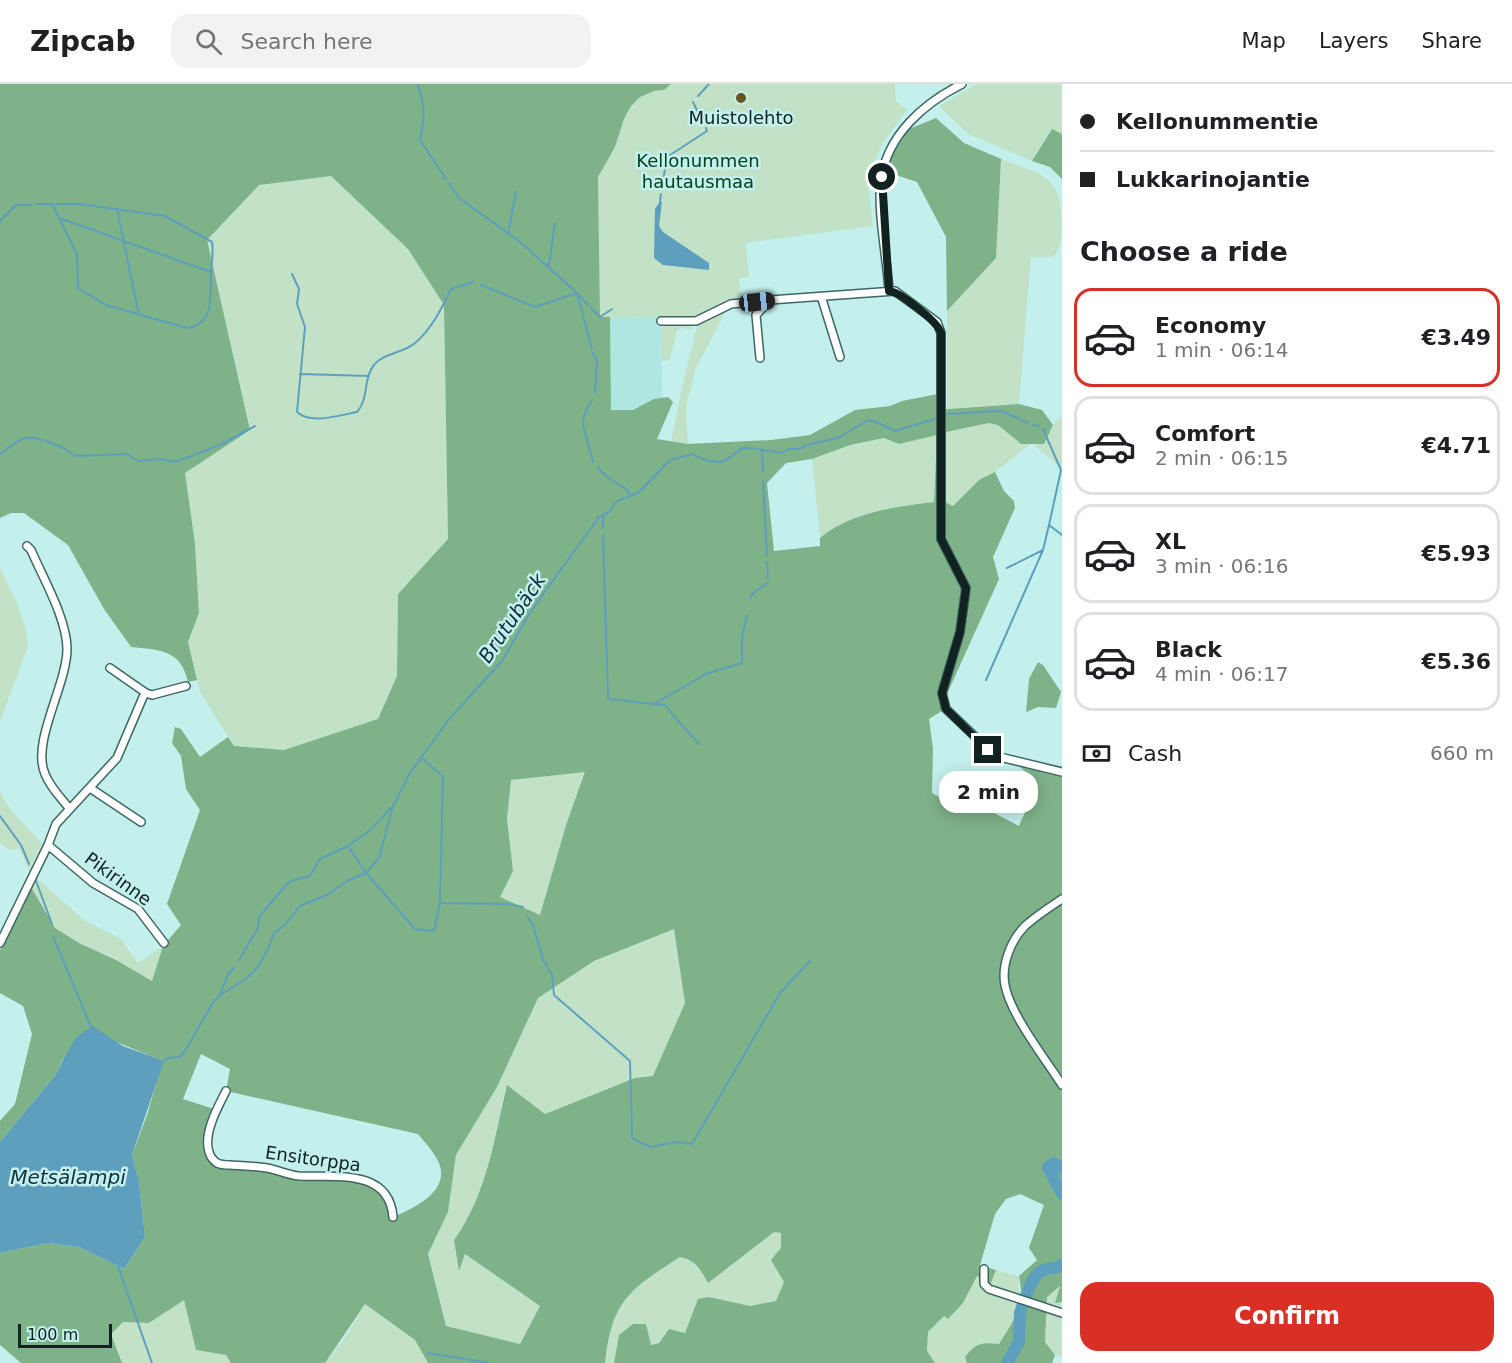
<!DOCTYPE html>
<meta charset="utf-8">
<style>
body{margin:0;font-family:"DejaVu Sans",sans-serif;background:#f2f2f2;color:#202124;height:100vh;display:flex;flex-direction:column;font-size:22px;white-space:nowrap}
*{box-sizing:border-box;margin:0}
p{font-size:20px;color:#757577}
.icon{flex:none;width:33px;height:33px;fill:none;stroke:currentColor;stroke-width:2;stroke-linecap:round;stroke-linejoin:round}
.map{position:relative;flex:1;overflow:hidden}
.side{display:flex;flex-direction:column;background:#fff;width:450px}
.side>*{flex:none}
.top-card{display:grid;align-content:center;height:132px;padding:0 18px;background:#fff}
.scale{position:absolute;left:18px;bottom:15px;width:94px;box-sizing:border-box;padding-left:6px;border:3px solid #112221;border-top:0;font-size:16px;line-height:21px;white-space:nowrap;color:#112221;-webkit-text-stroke:4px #c3f0ec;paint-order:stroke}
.end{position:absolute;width:27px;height:27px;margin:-14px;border:8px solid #112221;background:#fff;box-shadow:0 0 0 3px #fff}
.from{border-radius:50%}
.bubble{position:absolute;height:42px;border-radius:18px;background:#fff;box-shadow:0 3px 15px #0003;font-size:20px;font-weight:700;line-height:42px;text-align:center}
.car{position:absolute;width:18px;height:36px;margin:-18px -9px;border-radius:8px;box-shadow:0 0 4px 2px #0007;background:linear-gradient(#222 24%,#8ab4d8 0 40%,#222 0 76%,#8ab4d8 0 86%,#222 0)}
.top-card b{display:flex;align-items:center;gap:21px;height:57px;font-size:22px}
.top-card b+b{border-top:2px solid #e0e0e0}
.top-card i{width:15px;height:15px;background:#202124}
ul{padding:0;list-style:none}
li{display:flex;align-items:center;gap:18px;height:99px;margin:0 12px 9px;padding:0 6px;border:3px solid #e0e0e0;border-radius:18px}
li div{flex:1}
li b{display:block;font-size:22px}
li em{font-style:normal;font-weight:700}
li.current{border-color:#d93025}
li>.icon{width:54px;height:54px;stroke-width:1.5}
h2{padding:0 18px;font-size:27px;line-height:72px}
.pay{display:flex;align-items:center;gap:15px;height:66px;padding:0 18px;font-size:22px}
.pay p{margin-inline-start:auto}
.primary-button{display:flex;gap:12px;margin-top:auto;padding:12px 18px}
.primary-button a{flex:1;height:69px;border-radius:18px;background:#d93025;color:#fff;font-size:24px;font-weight:700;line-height:69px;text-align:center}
header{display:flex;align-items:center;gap:36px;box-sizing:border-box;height:84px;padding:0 30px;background:#fff;border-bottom:2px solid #e0e0e0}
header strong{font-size:28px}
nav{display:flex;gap:33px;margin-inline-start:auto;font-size:21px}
.search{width:420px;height:54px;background:#f2f2f2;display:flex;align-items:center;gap:15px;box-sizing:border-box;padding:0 21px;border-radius:18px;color:#757577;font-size:22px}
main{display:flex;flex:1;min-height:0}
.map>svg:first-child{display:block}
</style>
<header>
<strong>Zipcab</strong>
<div class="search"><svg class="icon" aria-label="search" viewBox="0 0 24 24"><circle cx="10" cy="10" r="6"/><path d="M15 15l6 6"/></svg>Search here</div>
<nav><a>Map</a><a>Layers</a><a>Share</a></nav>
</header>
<main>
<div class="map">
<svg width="1062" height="1279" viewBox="0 0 1062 1279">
<rect width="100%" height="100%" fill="#c3f0ec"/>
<path fill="#afe6e1" d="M610,233L661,234L662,313L633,326H611Z"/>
<path fill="#c2e2c8" d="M671,0H895L896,17L907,26L883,59L870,88H867L873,142L746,159L749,193L739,194L741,215L729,217L695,234L600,233L598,93L615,63L624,35L631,22L640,13L654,7L664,6Z
M976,0H1062V50L1051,45L1032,77L968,50L939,22Z
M1001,75C1042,91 1062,90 1062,142C1061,153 1061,165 1053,173H1031L1019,320L947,327V227L996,174Z
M331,92L408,165L444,221L448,456L398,510L397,592L378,635L284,666L234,662L200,608L188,558L199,529L195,460L185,389L250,346L207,156L259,100Z
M726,227L696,284L686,322L688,360L671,358L685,290L698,239Z
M693,239L691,246L681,244L677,247L670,276L662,277L661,240Z
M1062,332V385L1032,359L995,388L979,396L953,422L945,418L946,348L989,339L998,341L1021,360H1044L1053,341Z
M937,350L934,418C897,422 849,428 820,454L812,375L850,361L884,354L899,360Z
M0,484L16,517L26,545L28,563L0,638Z
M586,687L566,741L540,831L499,813L513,787L507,735L511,696Z
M0,706C7,726 27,743 42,759L29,787L19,764L11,767L0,760Z
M36,793L85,837L121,855L138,879L163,862L152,897L116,876L79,859L55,844L31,803Z
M674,845L685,919L653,992L635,994L545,1030L506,1002C494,1056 487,1110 454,1156L459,1185L465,1170L540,1222L520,1260L446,1242L428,1170L448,1128L456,1071L497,1003L538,914L594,877Z
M773,1148H781L784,1198L776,1218L750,1222L709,1213L685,1249L651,1261L619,1251L614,1279H605C612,1216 629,1206 680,1173C696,1176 699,1186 708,1199Z
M996,1186L1019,1192V1206L1022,1209L1012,1239L999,1260C984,1258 974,1259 965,1273L967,1279H935L927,1268L928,1248L944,1232L947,1235L963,1219L977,1192L990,1201Z
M1061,1202L1062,1272L1055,1271L1045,1258L1047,1212Z
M184,1215L196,1266L226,1271L231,1279H122L111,1250L123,1238L149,1239Z
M365,1220L415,1256L428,1279H325L347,1251Z"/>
<path fill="#7eb289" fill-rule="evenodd" d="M0,0H671L664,6L654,7L640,13L631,22L624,35L615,63L598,93L600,233H610L611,326H633L654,315L668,313L673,318L657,355L688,360L771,356L810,351L855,326L890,322L902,317L938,310L936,326L1019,320L1042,326L1053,341L1044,360H1021L998,341L989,339L946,348L945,418L953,422L979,396L995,388L1004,407L1014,417L1015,424L993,473L999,495L947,610L945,625L929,635L933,665L932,709L957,723L979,721L1019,742L1031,715L1022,703L1027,689L1018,681L1062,691V1218L1055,1219L1060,1202L1047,1213L1045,1258L1055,1271L1052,1279H967L965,1273C975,1259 982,1258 999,1260L1012,1239L1022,1213L1019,1192L1037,1176L1029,1164L1044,1121L1020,1110L1006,1115L995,1130L980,1181L996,1186L990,1201L977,1192L963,1219L948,1235L944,1232L928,1248L927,1267L935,1279H614L619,1251L633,1240H646L651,1261L659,1259L669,1245L685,1249L698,1215L709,1213L750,1222L776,1217L784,1198L771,1176L781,1164V1149L774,1148L708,1199C700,1185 696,1176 680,1173C629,1206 612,1216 605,1279H428L415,1256L365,1220L325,1279H231L226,1271L196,1266L184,1216L149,1239L123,1238L111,1250L122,1279H21L0,1261V1169L48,1159L79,1163L124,1185L145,1153L139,1097L132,1071L147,1031L163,977L109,955H76C70,966 60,977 57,989L0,1058V1037L15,1020L32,950L23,922L0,909V866L31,803L55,844L79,859L116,876L152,897L163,862L181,841L167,820L200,726L186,705L181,672L172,659L175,643L181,645L200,673L228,653L234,662L284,666L378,635L397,592L398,510L448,455L444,221L408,165L331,92L259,101L207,156L250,346L185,389L195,460L199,529L188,558L197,596L188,598C181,565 159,566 131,563L104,525L68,461L24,429H11L0,434ZM937,351L934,418C898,422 848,429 820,454V462L774,467L767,399L786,379L812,375L850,361L884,354L899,360ZM585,688L566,741L540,831L500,813L513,787L507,735L511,696ZM674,845L685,919L653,992L635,994L545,1030L507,1001C494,1055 487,1110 454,1156L459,1187L465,1170L540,1222L520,1260L446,1242L428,1170L448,1128L456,1071L497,1003L538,914L594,877ZM201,970L230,985L226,1007L418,1050C426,1060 436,1070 440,1082C448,1109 412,1125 393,1133L380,1106L348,1092L288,1090L213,1076L209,1048L217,1026L183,1015Z
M936,34L964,59L1001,75L996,174L947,227L946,153L917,98L887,88L893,70L909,45Z
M1052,45L1062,50V95L1050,83L1032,77Z
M1038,578L1043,581L1061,608L1056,624L1038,623L1026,628L1029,595Z"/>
<path fill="#5e9fbd" d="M660,117L662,118L659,142L663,148L709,179V186L663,181L654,174L655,125Z
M92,942L123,962L164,977L132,1071L139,1097L145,1153L124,1185L79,1163L48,1159L0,1169V1058L57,989C58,984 72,959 76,954C80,950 87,946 92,942Z"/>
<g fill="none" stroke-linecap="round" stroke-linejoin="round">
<path stroke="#5e9fbd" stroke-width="2" d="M417,0C426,20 424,35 420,56L446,95
M698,12L709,0
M693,18L701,35
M449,99L459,114L519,157L577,209L592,265
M662,103L667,73L707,47L706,44
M660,117L661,110
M36,120H80L165,132L212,158C214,170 211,179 211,191C210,212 215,240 187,244L106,221L78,204L77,170L52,120
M117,125L139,231
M59,134L211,188
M0,137L16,121H31
M508,150L516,108
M549,181L555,139
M292,190L299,205L297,220L305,243L297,328C311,341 340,331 357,328C369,315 363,294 374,281C383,269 404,269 415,259C431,246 442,224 451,205L474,198
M481,201L535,223L577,209L588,221
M591,224L600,233L612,225
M593,269L597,277L595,309
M300,290L369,292
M592,316L584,331L583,341L593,378
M945,330L997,327L1004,328L1028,339
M1033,341L1039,342
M1043,345L1061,386L1049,441L1062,451
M46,357L61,363L76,372L127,370L138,377L160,375L175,378L220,361L255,342
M762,368L763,387
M0,370C14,360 23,349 42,356
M598,384L607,393L628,406L629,410
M763,397L767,472
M603,432V444
M603,451L608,615L654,620L706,590L742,579V553L747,531
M767,478L768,494
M1007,484L1043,466L1049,441
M750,515L752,510L768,499
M986,596L1043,466
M654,620L665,621C676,636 687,646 699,660
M422,674L443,693L440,819L507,820L523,823
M0,732L21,761L29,780
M348,762L366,789L415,845L434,847L440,819
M36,797L52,840
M527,833L533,841L543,876L552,890L554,911L630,977L632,1054L650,1063L676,1058L692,1060L780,909L810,877
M53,852L91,943
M239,876L258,844L259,833L286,801L291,797L310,792L320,775L348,762L370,746L392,723
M220,911L228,890L235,883
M164,977L168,974L180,973L185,967L214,917L220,911L246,895L257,884L268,865L274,849L285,841L300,822L327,811L347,797L366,789L379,774L393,722L410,689L450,634L502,577L531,527L599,433L609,428L617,417L638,409L670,376L693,370C700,375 716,380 724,377C732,374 736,366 744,364C748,363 776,368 782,369L789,365H799L807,361L838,354L868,336L874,337L895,347L938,334
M118,1182L152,1279
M428,1269L490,1279"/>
<path stroke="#5e9fbd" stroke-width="12" d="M1062,1084L1054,1079L1048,1083L1062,1110
M1025,1214C1030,1205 1032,1190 1044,1186C1051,1183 1055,1186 1062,1181
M1007,1279L1019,1258L1020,1229L1023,1220"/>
<g stroke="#3e6764" stroke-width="10">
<path id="street" d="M889,207C887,173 877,128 881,96C887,51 924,19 962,0
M821,212L840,273
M661,237H696L731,220L770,216
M760,274L756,231L770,216L895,207L937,238L941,249V455L966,504L960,548L942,609L946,625L989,666L1000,673L1062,688
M27,462L31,466C43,494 67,535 67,565C67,601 31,658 45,690C50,703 60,713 69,724
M110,584L146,609
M146,609L152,611L186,602
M90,704L141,738
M48,761L93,799L138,825L164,859
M1062,815C1050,823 1036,832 1025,842C1011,856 1001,881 1005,901C1010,930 1046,976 1062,1001
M0,859L48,761L56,740L117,674L143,613L146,609
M226,1007C218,1023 203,1049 209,1068C210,1072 213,1076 217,1079C221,1081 226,1081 230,1081C243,1082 255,1082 267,1084C278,1086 288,1091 299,1092C332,1094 389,1083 393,1133
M984,1185V1200L989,1205L1062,1229"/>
</g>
<use href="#street" stroke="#fff" stroke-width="7"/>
</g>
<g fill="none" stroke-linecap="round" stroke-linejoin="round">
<path stroke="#112221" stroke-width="8" d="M882,93L889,207C900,208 938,238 941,249V455L966,504L960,548L942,609L946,625L988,666"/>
</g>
<circle fill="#645421" stroke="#c3f0ec" stroke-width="2" cx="741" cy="14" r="6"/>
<g text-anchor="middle" stroke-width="5" stroke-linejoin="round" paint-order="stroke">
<g font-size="18" fill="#112221" stroke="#c3f0ec">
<text x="741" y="40">Muistolehto</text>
</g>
<g font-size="18" fill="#02421c" stroke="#c3f0ec">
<text x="698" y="83">Kellonummen<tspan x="698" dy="21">hautausmaa</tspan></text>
</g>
<g font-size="18" fill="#112221" stroke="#c3f0ec">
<text transform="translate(118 795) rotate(36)" y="6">Pikirinne</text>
<text transform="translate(313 1075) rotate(8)" y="6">Ensitorppa</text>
</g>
<g font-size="20" font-style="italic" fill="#102f3d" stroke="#c3f0ec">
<text transform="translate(512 534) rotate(-56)" y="7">Brutubäck</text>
<text x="68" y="1100">Metsälampi</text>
</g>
</g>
</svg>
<div class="scale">100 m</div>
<i class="end from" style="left:882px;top:93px"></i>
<i class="end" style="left:988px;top:666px"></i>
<div class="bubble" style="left:939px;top:687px;width:99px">2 min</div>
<i class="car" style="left:757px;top:218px;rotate:84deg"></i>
</div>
<section class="side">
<div class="top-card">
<b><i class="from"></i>Kellonummentie</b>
<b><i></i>Lukkarinojantie</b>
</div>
<h2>Choose a ride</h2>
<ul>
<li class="current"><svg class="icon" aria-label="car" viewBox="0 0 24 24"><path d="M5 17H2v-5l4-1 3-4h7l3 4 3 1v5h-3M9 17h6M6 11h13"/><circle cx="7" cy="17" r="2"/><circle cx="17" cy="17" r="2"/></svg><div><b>Economy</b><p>1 min · 06:14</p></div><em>€3.49</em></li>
<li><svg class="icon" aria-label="car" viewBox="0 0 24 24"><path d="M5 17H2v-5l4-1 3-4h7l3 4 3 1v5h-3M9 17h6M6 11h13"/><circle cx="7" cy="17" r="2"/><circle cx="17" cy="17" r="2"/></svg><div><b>Comfort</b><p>2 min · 06:15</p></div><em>€4.71</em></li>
<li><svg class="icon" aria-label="car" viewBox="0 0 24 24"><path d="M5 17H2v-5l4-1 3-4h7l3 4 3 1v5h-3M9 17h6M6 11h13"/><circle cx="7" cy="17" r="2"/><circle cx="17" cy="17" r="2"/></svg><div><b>XL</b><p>3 min · 06:16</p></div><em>€5.93</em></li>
<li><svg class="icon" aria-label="car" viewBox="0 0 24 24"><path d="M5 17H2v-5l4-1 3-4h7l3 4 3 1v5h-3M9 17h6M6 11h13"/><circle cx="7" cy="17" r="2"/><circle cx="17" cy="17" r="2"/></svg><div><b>Black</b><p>4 min · 06:17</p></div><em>€5.36</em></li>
</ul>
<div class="pay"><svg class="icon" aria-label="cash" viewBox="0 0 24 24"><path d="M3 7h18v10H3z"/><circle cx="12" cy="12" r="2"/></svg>Cash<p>660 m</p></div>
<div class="primary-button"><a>Confirm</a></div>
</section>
</main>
